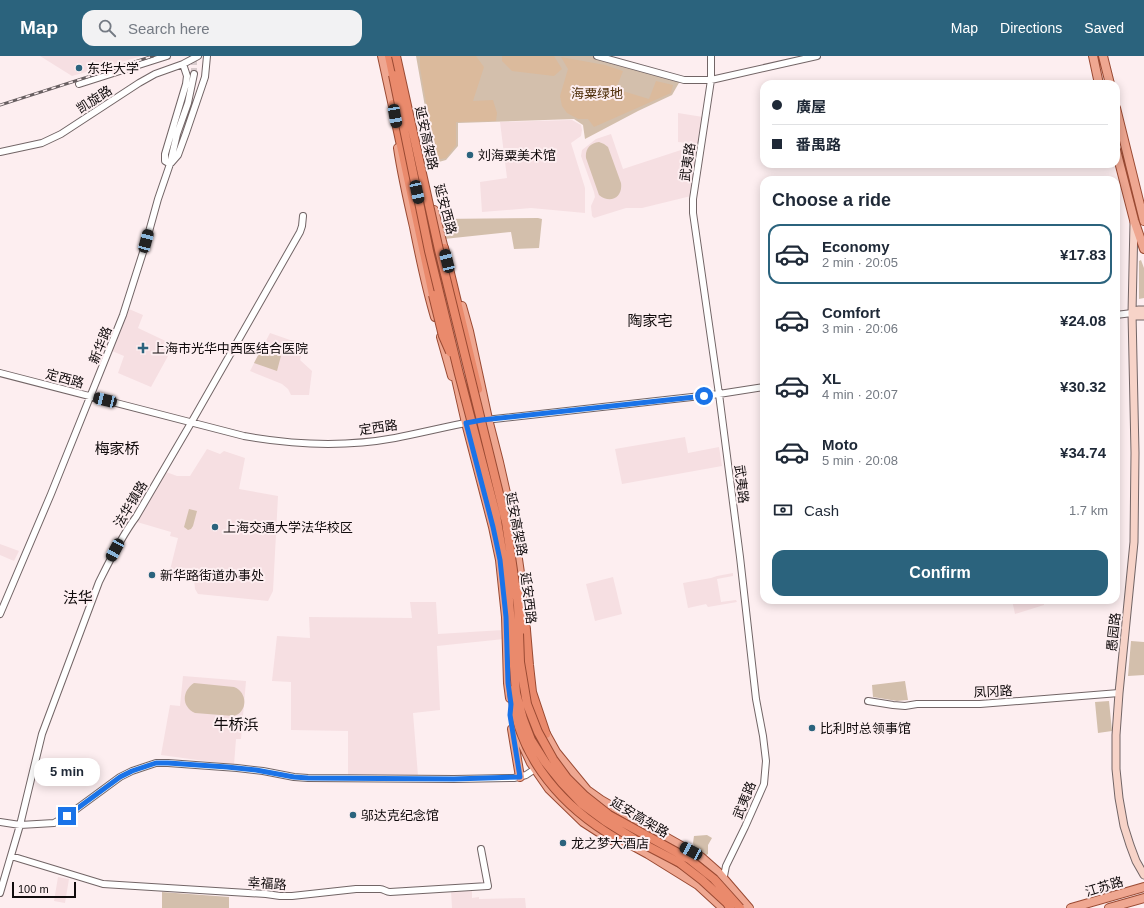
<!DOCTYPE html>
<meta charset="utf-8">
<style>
body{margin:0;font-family:Arial,"Noto Sans SC",sans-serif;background:#f2f2f3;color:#1f2937;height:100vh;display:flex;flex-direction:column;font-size:15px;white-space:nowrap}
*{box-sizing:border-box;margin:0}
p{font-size:13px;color:#747a83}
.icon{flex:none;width:22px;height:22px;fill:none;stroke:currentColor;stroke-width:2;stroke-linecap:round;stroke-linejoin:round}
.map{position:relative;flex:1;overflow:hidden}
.sheet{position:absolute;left:760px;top:120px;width:360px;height:428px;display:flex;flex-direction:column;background:#fff;border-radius:12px;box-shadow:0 2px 10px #0003}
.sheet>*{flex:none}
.top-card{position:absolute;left:760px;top:24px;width:360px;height:88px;border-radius:12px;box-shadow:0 2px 10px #0003;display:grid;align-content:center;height:88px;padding:0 12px;background:#fff}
.scale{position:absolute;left:12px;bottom:10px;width:64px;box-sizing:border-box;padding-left:4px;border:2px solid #100b0c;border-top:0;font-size:11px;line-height:14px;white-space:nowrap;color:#100b0c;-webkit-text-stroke:3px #fdeef0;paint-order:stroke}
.end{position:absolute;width:18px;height:18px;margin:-9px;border:5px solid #1a73e8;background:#fff;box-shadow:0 0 0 2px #fff}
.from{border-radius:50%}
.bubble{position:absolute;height:28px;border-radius:12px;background:#fff;box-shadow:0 2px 10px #0003;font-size:13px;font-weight:700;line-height:28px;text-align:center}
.car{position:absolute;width:12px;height:24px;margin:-12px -6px;border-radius:5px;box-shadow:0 0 3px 1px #0007;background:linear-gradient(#222 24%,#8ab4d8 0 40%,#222 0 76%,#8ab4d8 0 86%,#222 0)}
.top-card b{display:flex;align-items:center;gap:14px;height:38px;font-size:15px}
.top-card b+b{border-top:1px solid #e0e1e3}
.top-card i{width:10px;height:10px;background:#1f2937}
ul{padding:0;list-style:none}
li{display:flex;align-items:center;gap:12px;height:60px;margin:0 8px 6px;padding:0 4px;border:2px solid transparent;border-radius:12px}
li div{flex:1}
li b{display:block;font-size:15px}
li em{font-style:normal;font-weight:700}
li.selected{border-color:#2b637d}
li>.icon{width:36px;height:36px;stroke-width:1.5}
h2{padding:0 12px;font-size:18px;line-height:48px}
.pay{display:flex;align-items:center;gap:10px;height:44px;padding:0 12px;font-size:15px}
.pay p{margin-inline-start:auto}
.cta{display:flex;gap:8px;margin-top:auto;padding:8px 12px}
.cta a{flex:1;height:46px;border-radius:12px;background:#2b637d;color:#fff;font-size:16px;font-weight:700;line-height:46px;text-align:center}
header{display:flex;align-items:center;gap:24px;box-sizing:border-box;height:56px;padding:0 20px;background:#2b637d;color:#fff}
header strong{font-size:19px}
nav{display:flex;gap:22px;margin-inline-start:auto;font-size:14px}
.search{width:280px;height:36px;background:#f2f2f3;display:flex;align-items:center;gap:10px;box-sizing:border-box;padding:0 14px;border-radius:12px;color:#747a83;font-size:15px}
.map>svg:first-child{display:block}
</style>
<header>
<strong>Map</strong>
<div class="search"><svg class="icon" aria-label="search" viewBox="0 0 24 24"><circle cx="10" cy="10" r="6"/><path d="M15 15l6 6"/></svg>Search here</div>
<nav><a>Map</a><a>Directions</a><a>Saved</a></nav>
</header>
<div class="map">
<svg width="1144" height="852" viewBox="0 0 1144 852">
<rect width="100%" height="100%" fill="#fdeef0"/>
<path fill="#f6dfe2" d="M40,0H142L72,20Z
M678,57L703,61L697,88L678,86Z
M572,64L581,69L582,74L581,80L571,87L585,132V157L531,152L482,156L480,126L507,122L500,66Z
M611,78L623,113L681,94L698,96L691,140L642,152H626L594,162L592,160L591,150L595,141L594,136L581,100L582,94L596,83Z
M129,253L143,259L138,272L174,289L151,331L118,317L124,300L112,295Z
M270,277L290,284L304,286L300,304L312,315L309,339H291L288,333L282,328L250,315Z
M685,381L688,397L719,391L722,410L622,428L615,393Z
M207,393L220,398L224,395L245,402L239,433L278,440L273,535L268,545L198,538L195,533L194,523L192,519L170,514L178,482L170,480L171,476L137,466L166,416L177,420H190Z
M0,488L19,495L14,505L0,499Z
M733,517V520L717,523L721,546L736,544L737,546L708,551L706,548L688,552L683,527L711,522L717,520Z
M613,521L622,558L595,565L586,528Z
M1012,544H1044V549L1015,558Z
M410,546H436L438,578L503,574L504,583L437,590L440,654L413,657L418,720L348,722V675L291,674V626L272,625L277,580L310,582L309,561L412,562Z
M183,620L246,625L241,683H236L234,709L161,699L170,649L180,650Z
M58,821L69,823L65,847L54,845Z
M451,835H472V842L479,841V843L525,842L526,852H452Z"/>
<path fill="#d3bfac" d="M416,0H594L680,25L672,39L638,55L585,83L583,69L574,63L458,67V90L446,104L435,107Z
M599,86L604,88L608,91L621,127C623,142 610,148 599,139L586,102C585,93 590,87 599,86Z
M538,162L542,163L539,192L514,193L511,176L444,183L438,163Z
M1141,204L1144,212V242L1139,243V205Z
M264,288L283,292L277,315L254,307Z
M189,453L197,455L193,470L191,473L188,474L184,471Z
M1131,585L1144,586V619L1128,620Z
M905,625L908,644L897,645L873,641L872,629Z
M194,627L234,631C248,636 248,657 233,660L195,657C181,650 182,635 194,627Z
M1109,645L1112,675L1098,677L1095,646Z
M707,779L712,782L708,789V798L705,800L695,794L693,787L694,780Z
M162,836L229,841V852H162Z"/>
<path fill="#dbba9c" d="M420,0H476L484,11L473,45L493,44L497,57L496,65L456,66V89L446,102L436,104L420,12Z
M502,0H554L562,13L554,20L512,15L502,5Z
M561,1L605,9L623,15L616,33L649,43L656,25L673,29L671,37L594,71L588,63H578L567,57L562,50L560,40L568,13Z"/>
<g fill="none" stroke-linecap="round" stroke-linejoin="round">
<path stroke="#d9ccce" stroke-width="6" stroke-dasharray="6 3" stroke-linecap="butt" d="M194,18V0"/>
<g stroke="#726566" stroke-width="8">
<path id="tertiary" d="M597,0L684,24H711L817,0
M711,0V24L693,143V157L719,338L740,501L756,643L763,680L766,705L764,728L745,771L726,810L723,825
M79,28L167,0
M0,96L42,87L61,78L139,27L155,18L183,8L198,0
M171,107L178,99L186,77L205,21L207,0
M170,108L165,105V98L186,28L187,20L183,8
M1116,259L1132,257
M0,317L244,380C294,389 346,391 395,382C420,377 445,371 470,366
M485,364L719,338L764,331
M0,558L51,438L123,259L145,190L158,143L170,108L177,78L188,47L194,18
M868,645L893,649L905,650L917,648H980L1119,637
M0,766L20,769L54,767L67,760L120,721L132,715L156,707H168L237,712L263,715L294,721L308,722L454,723L514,722L526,719L535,713L538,710
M11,800L103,828L266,838L280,840H292L356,833H380C384,833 386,836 390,836L488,830L481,793
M0,837L20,769L42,678L99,526C110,504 121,481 136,461L191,367L300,176L302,170L303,160"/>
</g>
<g stroke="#726566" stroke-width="9">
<path id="secondary" d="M1134,166L1132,257L1135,397L1134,486L1119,637L1116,679V713L1119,742L1124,770L1130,789L1136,805L1144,819
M1132,257L1138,254H1144
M1132,257L1137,260H1144"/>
</g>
<g stroke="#9a4a33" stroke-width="10">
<path id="primary" d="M382,0L394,55
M1093,0L1099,28
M1103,0L1110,28
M1116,52L1144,165
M398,92C402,119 408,145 414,171C420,201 426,231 435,261
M1116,94L1134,164L1144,193
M434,154L445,197
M462,250L469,275L488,363L499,406L513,468L523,538
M441,281L452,320
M454,314L466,367L493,471L500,504L506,561L508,627L510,642
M523,591L527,625
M513,657L515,672L531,707L549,733L583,766L611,784L622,786
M512,673L520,721
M541,674L546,678L556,696L587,734L601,744L646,770L701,801L718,816L749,852
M564,738L585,755
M602,768L620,779L626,786L648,798L698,829L723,852
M1071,852L1144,831
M1109,852L1144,842"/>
</g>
<g stroke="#9a4a33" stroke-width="10">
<path id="trunk" d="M389,0L393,19
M393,48L397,71L433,239
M444,192L478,333
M526,574L529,609L532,636L546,678
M606,776L619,784L626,786"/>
</g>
<use href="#tertiary" stroke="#fff" stroke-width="6"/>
<use href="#secondary" stroke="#f7d3c8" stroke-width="7"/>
<use href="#primary" stroke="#efa791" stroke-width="8"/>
<use href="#trunk" stroke="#ea8a6c" stroke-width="8"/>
<g stroke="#675e60" stroke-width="3">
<path id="rail" d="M0,49L153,0"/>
</g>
<use href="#rail" stroke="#fdeef0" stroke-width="1.5" stroke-dasharray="4.5" stroke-linecap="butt"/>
<g stroke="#9a4a33" stroke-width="10" stroke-linecap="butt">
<path id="trunk-bridge" d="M396,0L439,194L506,466L518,549L520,606L527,648L538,676L553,703L567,722L585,740L609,759L689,803L714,823L740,852
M393,19L429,195L459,318L496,459L508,530L516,637L523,663L531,684L545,706L562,727L582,748L605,765L634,783L680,807L702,824L727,847L730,852
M433,239L443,280L450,296
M520,531L523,545L526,574
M512,634C516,695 556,744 606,776"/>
</g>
<use href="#trunk-bridge" stroke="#ea8a6c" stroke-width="8"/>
</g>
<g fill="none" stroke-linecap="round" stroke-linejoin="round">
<path stroke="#1a73e8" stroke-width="5" d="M67,760L120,721L132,715L156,707H168L227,711L256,714L294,721L308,722L454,723L520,721L510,659L511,648L508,627L506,561L500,504L493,471L466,367L482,364L704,340"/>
</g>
<g fill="#2b637d" stroke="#fdeef0" stroke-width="1.5">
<circle cx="79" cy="12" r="4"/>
<circle cx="470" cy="99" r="4"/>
<path d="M141 286h4v4h4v4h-4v4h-4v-4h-4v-4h4z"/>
<circle cx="215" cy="471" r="4"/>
<circle cx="152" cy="519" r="4"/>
<circle cx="812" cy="672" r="4"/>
<circle cx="353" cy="759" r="4"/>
<circle cx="563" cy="787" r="4"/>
</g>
<g text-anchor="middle" stroke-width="4" stroke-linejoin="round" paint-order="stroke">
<g font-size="13" fill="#100b0c" stroke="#fdeef0" text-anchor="start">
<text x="87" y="17">东华大学</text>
<text x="478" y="104">刘海粟美术馆</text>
<text x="152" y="297">上海市光华中西医结合医院</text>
<text x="223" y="476">上海交通大学法华校区</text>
<text x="160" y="524">新华路街道办事处</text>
<text x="820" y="677">比利时总领事馆</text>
<text x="361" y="764">邬达克纪念馆</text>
<text x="571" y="792">龙之梦大酒店</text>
</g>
<g font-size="13" fill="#4e2e09" stroke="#fdeef0">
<text x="597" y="42">海粟绿地</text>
</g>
<g font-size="13" fill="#100b0c" stroke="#fdeef0">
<text transform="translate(94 43) rotate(-33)" y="5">凯旋路</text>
<text transform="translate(427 82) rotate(78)" y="5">延安高架路</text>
<text transform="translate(687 106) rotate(-81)" y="5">武夷路</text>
<text transform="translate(446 153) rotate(75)" y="5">延安西路</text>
<text transform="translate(100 289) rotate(-68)" y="5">新华路</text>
<text transform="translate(65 322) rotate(15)" y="5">定西路</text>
<text transform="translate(378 371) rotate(-8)" y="5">定西路</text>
<text transform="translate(742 428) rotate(83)" y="5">武夷路</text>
<text transform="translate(130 448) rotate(-59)" y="5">法华镇路</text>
<text transform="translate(517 468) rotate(79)" y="5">延安高架路</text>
<text transform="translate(529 542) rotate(83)" y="5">延安西路</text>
<text transform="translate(1113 576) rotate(-84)" y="5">愚园路</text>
<text transform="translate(993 635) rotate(-3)" y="5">凤冈路</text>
<text transform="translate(744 744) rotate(-68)" y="5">武夷路</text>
<text transform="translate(640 761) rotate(31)" y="5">延安高架路</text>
<text transform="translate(267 827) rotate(4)" y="5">幸福路</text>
<text transform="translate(1104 830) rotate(-17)" y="5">江苏路</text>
</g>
<g font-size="15" fill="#100b0c" stroke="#fdeef0">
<text x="650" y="270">陶家宅</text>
<text x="117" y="398">梅家桥</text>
<text x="78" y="547">法华</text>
<text x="236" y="674">牛桥浜</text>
</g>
</g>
</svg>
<div class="scale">100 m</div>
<i class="end from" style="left:704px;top:340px"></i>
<i class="end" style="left:67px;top:760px"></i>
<div class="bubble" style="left:34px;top:702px;width:66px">5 min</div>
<i class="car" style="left:395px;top:60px;rotate:170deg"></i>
<i class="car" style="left:417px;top:136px;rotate:168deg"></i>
<i class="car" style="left:146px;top:185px;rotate:15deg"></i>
<i class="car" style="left:447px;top:205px;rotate:346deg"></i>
<i class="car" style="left:105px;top:344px;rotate:284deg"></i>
<i class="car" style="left:115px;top:494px;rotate:208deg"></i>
<i class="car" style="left:691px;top:795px;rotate:298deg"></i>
<div class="top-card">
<b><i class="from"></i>廣屋</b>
<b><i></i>番禺路</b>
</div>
<section class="sheet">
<h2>Choose a ride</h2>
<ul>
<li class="selected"><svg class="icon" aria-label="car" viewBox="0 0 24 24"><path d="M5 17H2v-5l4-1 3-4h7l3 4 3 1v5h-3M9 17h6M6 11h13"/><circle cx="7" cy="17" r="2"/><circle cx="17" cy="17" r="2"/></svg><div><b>Economy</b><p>2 min · 20:05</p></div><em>¥17.83</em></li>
<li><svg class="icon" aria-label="car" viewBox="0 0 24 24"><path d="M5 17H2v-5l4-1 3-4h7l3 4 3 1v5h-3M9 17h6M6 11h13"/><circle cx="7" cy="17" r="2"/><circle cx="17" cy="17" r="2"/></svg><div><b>Comfort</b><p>3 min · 20:06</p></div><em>¥24.08</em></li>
<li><svg class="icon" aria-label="car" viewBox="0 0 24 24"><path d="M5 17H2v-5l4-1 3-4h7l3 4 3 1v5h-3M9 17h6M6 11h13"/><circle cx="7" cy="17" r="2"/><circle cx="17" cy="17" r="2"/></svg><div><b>XL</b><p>4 min · 20:07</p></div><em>¥30.32</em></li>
<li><svg class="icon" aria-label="car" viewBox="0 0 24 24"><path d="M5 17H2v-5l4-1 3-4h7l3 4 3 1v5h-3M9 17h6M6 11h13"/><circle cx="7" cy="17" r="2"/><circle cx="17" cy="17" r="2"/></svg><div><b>Moto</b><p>5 min · 20:08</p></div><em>¥34.74</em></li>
</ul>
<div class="pay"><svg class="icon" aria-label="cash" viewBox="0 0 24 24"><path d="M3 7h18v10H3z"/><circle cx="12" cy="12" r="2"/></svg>Cash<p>1.7 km</p></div>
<div class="cta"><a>Confirm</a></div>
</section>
</div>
